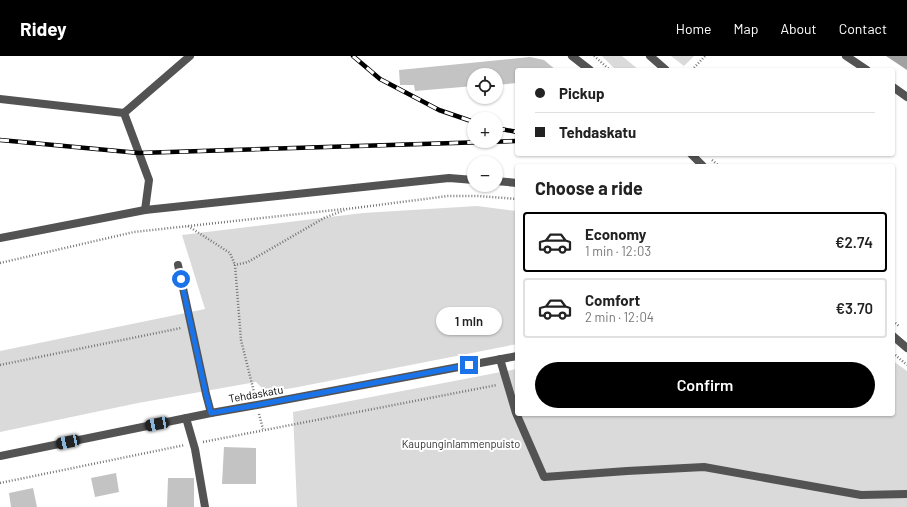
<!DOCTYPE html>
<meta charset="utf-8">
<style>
body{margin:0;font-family:Barlow,sans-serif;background:#f2f2f2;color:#222;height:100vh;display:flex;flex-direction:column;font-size:15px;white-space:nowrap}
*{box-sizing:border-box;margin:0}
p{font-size:13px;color:#767676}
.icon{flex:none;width:22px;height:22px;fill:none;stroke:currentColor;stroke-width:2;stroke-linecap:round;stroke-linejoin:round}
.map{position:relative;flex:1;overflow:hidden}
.drawer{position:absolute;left:515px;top:108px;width:380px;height:252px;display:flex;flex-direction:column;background:#fff;border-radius:4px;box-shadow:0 1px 3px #0004}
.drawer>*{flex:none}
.guide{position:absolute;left:515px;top:12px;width:380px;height:88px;border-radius:4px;box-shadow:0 1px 3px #0004;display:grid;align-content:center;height:88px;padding:0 20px;background:#fff}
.buttons{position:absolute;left:467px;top:12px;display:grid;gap:8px}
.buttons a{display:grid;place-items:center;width:36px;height:36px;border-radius:50%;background:#fff;box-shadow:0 1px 3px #0004;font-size:20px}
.end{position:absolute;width:18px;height:18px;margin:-9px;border:5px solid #1a73e8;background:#fff;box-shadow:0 0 0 2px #fff}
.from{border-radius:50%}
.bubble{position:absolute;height:28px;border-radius:14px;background:#fff;box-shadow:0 1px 3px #0004;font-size:13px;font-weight:600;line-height:28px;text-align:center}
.car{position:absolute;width:12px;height:24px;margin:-12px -6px;border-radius:5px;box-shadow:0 0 3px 1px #0007;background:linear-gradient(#222 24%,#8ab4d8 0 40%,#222 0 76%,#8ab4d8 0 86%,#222 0)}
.guide b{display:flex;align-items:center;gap:14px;height:38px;font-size:15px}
.guide b+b{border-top:1px solid #e0e0e0}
.guide i{width:10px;height:10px;background:#222}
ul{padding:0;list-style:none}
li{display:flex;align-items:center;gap:12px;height:60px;margin:0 8px 6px;padding:0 12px;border:2px solid #e0e0e0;border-radius:4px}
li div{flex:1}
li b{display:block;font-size:15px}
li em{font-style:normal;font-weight:600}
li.selected{border-color:#000}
li>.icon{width:36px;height:36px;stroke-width:1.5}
h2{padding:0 20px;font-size:18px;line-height:48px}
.primary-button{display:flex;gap:8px;margin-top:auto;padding:8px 20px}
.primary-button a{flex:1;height:46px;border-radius:24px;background:#000;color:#fff;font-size:16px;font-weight:600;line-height:46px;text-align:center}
header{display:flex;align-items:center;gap:24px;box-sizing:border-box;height:56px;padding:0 20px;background:#000;color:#fff}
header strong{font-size:19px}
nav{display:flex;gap:22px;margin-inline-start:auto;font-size:14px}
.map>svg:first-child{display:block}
</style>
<header>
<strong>Ridey</strong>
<nav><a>Home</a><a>Map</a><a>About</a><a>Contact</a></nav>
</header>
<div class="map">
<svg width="907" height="451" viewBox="0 0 907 451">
<rect width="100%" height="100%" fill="#fff"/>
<path fill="#dadada" d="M602,0H622L639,14H616Z
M671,0H694L684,10Z
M477,150L517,155V288L293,332L266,336L256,326L138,347L0,376V295L205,253L182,179L363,157Z
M893,305L907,315V451H297L293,356L517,313V358H893Z"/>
<path fill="#a1a1a1" d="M886,0H907V14Z"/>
<path fill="#c3c3c3" d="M530,1L544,4L556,14H517V27L496,29V19H474V30L415,35L414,29H400L399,14Z
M224,391L256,392V428H222Z
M116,417L119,436L95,441L91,422Z
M168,422H194V451H167Z
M33,432L37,451H11L9,437Z"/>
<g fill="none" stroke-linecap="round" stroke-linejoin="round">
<path stroke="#757575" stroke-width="2.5" stroke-dasharray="1 2" stroke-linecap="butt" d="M594,0L610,14
M692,14L705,0
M712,104L719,110
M188,170L230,197L235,209
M0,207L134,176L344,153
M893,265L899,270
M893,297L907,309
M0,309L181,272
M255,340L241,284L235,209L248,206L324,162L347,153L448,140H478L517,143
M259,358L263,373
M203,386L497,329
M0,427L185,389"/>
<path stroke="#535353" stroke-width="8" d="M650,0L666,14
M846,0L867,14
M893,31L907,41
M496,125L517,127
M0,182L145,154L449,122L474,124
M178,209L206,338L211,357
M500,303L516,357L544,421L627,415L704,411L861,439L907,438
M186,362L195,393L205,451"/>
<path stroke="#535353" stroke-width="8" d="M572,0L590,14
M0,43L124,57
M691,98L703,110
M145,154L149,124L124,57L190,0"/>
<path stroke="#535353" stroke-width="8" d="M893,280L907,292
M0,400L211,357L257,349L517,300"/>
<g stroke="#000" stroke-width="4.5">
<path id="rail" d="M353,0L380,23L439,54L474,66
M496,72L517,76
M0,84L139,97L517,85"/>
</g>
<use href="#rail" stroke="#fff" stroke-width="3" stroke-dasharray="9" stroke-linecap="butt"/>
</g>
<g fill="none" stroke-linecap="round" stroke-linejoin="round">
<path stroke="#1a73e8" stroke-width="5" d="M181,223L206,338L211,357L257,349L469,309"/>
</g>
<g text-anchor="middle" stroke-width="4" stroke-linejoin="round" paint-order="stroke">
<g font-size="11" fill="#000" stroke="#fff">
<text transform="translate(256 338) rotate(-10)" y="4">Tehdaskatu</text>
</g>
<g font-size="11" fill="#313131" stroke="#fff">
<text x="461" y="392">Kaupunginlammenpuisto</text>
</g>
</g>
</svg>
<div class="buttons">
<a><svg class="icon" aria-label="locate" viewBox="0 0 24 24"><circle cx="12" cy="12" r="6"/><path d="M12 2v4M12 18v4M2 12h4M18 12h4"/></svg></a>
<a>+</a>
<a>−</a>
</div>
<i class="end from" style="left:181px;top:223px"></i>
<i class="end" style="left:469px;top:309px"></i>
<div class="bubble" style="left:436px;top:251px;width:66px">1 min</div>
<i class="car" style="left:157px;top:368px;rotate:259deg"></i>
<i class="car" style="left:68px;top:386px;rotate:258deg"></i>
<div class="guide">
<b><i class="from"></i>Pickup</b>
<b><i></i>Tehdaskatu</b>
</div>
<section class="drawer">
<h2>Choose a ride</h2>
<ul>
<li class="selected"><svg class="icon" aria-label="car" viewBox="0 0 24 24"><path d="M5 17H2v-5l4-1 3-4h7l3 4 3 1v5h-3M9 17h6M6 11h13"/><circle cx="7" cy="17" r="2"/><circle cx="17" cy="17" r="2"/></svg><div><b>Economy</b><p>1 min · 12:03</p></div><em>€2.74</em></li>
<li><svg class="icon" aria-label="car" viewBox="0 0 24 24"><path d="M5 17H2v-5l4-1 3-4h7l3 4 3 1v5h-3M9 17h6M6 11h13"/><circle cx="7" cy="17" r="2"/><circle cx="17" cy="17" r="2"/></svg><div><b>Comfort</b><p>2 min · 12:04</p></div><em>€3.70</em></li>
</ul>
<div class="primary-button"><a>Confirm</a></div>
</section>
</div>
